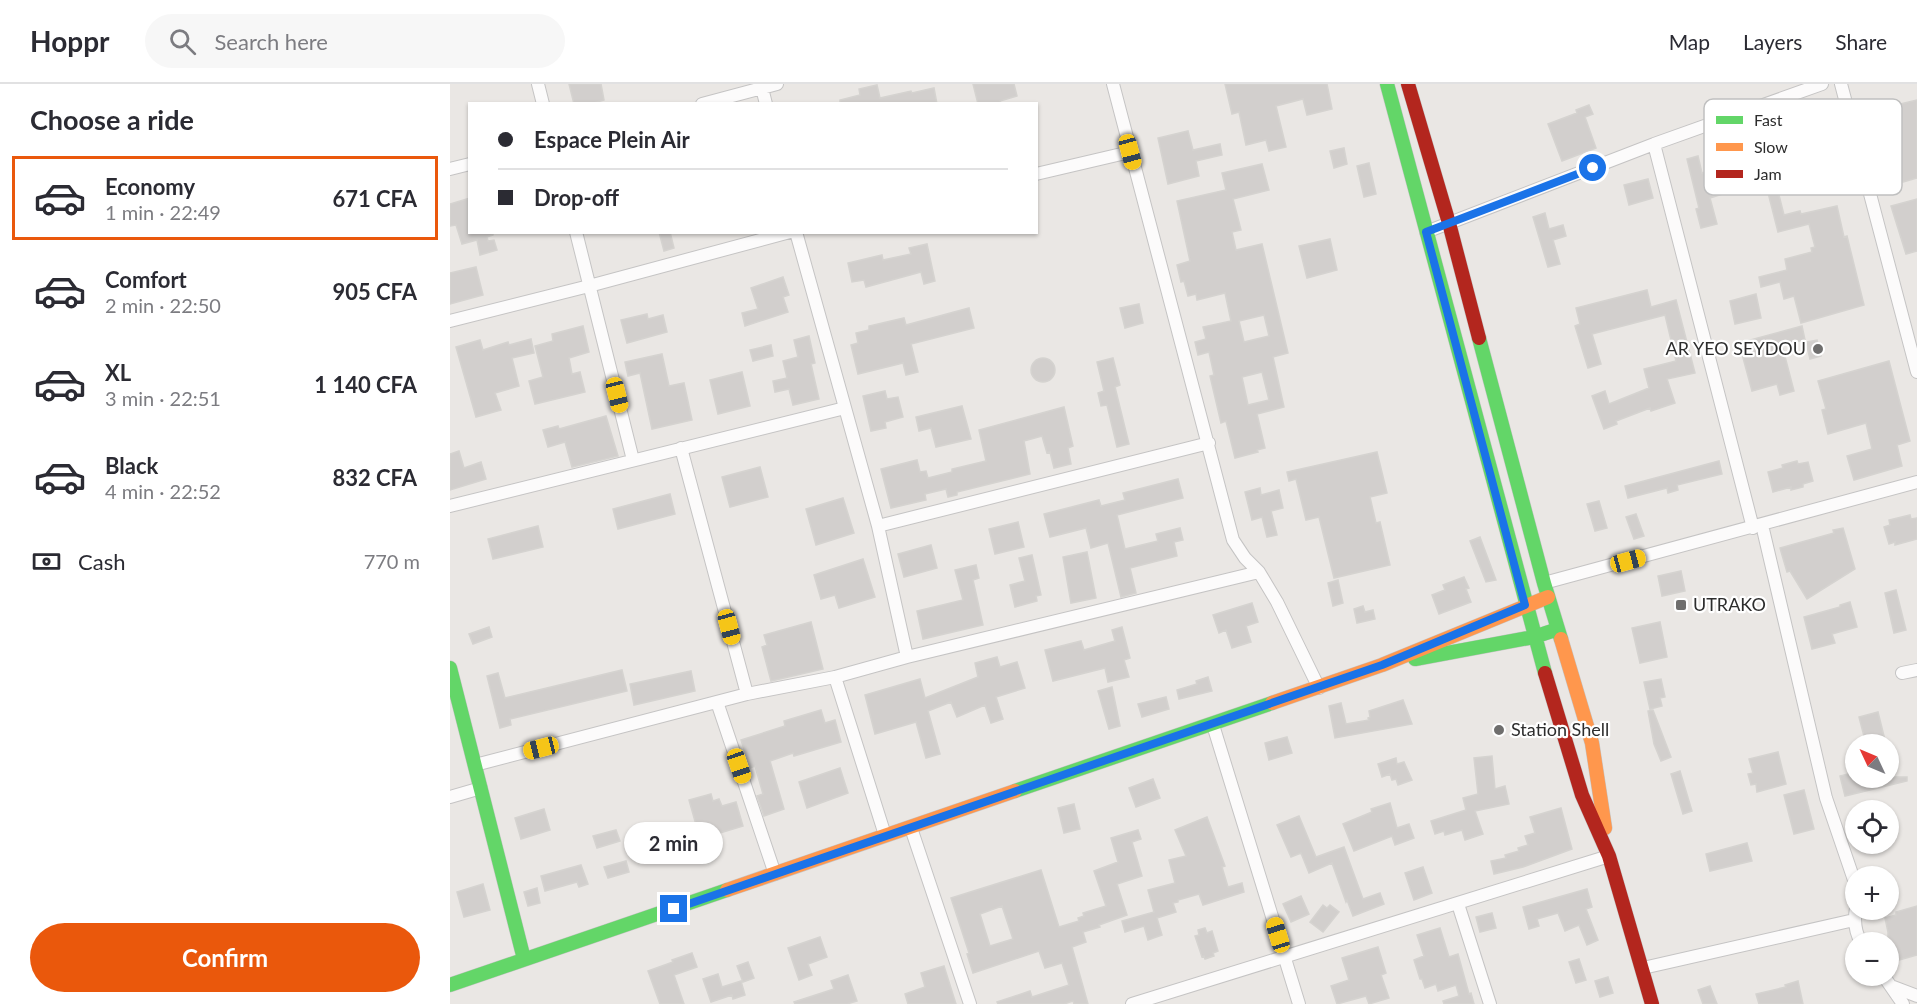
<!DOCTYPE html>
<meta charset="utf-8">
<style>
body{margin:0;font-family:Lato,sans-serif;background:#f7f7f7;color:#2b2b33;height:100vh;display:flex;flex-direction:column;font-size:22px;white-space:nowrap}
*{box-sizing:border-box;margin:0}
p{font-size:20px;color:#7c7c81}
.icon{flex:none;width:33px;height:33px;fill:none;stroke:currentColor;stroke-width:2;stroke-linecap:round;stroke-linejoin:round}
.map{position:relative;flex:1;overflow:hidden}
.sheet{display:flex;flex-direction:column;background:#fff;width:450px}
.sheet>*{flex:none}
.guide{position:absolute;left:18px;top:18px;width:570px;height:132px;border-radius:0px;box-shadow:0 2px 4px #0004;display:grid;align-content:center;height:132px;padding:0 30px;background:#fff}
.needle{width:39px;rotate:314deg}
.tools{position:absolute;left:1395px;top:650px;display:grid;gap:12px}
.tools a{display:grid;place-items:center;width:54px;height:54px;border-radius:50%;background:#fff;box-shadow:0 2px 4px #0004;font-size:30px}
.end{position:absolute;width:27px;height:27px;margin:-14px;border:8px solid #1a73e8;background:#fff;box-shadow:0 0 0 3px #fff}
.from{border-radius:50%}
.bubble{position:absolute;height:42px;border-radius:21px;background:#fff;box-shadow:0 2px 4px #0004;font-size:20px;font-weight:700;line-height:42px;text-align:center}
.car{position:absolute;width:18px;height:36px;margin:-18px -9px;border-radius:8px;box-shadow:0 0 4px 2px #0007;background:linear-gradient(#f5c518 24%,#345 0 40%,#f5c518 0 76%,#345 0 86%,#f5c518 0)}
.guide b{display:flex;align-items:center;gap:21px;height:57px;font-size:22px}
.guide b+b{border-top:2px solid #e1e1e2}
.guide i{width:15px;height:15px;background:#2b2b33}
ul{padding:0;list-style:none}
li{display:flex;align-items:center;gap:18px;height:84px;margin:0 12px 9px;padding:0 18px;border:3px solid transparent;border-radius:0px}
li div{flex:1}
li b{display:block;font-size:22px}
li em{font-style:normal;font-weight:700}
li.active{border-color:#ea580c}
li>.icon{width:54px;height:54px;stroke-width:1.5}
h2{padding:0 30px;font-size:27px;line-height:72px}
.pay{display:flex;align-items:center;gap:15px;height:66px;padding:0 30px;font-size:22px}
.pay p{margin-inline-start:auto}
.cta{display:flex;gap:12px;margin-top:auto;padding:12px 30px}
.cta a{flex:1;height:69px;border-radius:36px;background:#ea580c;color:#fff;font-size:24px;font-weight:700;line-height:69px;text-align:center}
header{display:flex;align-items:center;gap:36px;box-sizing:border-box;height:84px;padding:0 30px;background:#fff;border-bottom:2px solid #e1e1e2}
header strong{font-size:28px}
nav{display:flex;gap:33px;margin-inline-start:auto;font-size:21px}
.search{width:420px;height:54px;background:#f7f7f7;display:flex;align-items:center;gap:15px;box-sizing:border-box;padding:0 21px;border-radius:33px;color:#7c7c81;font-size:22px}
main{display:flex;flex:1;min-height:0}
.map>svg:first-child{display:block}
</style>
<header>
<strong>Hoppr</strong>
<div class="search"><svg class="icon" aria-label="search" viewBox="0 0 24 24"><circle cx="10" cy="10" r="6"/><path d="M15 15l6 6"/></svg>Search here</div>
<nav><a>Map</a><a>Layers</a><a>Share</a></nav>
</header>
<main>
<section class="sheet">
<h2>Choose a ride</h2>
<ul>
<li class="active"><svg class="icon" aria-label="car" viewBox="0 0 24 24"><path d="M5 17H2v-5l4-1 3-4h7l3 4 3 1v5h-3M9 17h6M6 11h13"/><circle cx="7" cy="17" r="2"/><circle cx="17" cy="17" r="2"/></svg><div><b>Economy</b><p>1 min · 22:49</p></div><em>671 CFA</em></li>
<li><svg class="icon" aria-label="car" viewBox="0 0 24 24"><path d="M5 17H2v-5l4-1 3-4h7l3 4 3 1v5h-3M9 17h6M6 11h13"/><circle cx="7" cy="17" r="2"/><circle cx="17" cy="17" r="2"/></svg><div><b>Comfort</b><p>2 min · 22:50</p></div><em>905 CFA</em></li>
<li><svg class="icon" aria-label="car" viewBox="0 0 24 24"><path d="M5 17H2v-5l4-1 3-4h7l3 4 3 1v5h-3M9 17h6M6 11h13"/><circle cx="7" cy="17" r="2"/><circle cx="17" cy="17" r="2"/></svg><div><b>XL</b><p>3 min · 22:51</p></div><em>1 140 CFA</em></li>
<li><svg class="icon" aria-label="car" viewBox="0 0 24 24"><path d="M5 17H2v-5l4-1 3-4h7l3 4 3 1v5h-3M9 17h6M6 11h13"/><circle cx="7" cy="17" r="2"/><circle cx="17" cy="17" r="2"/></svg><div><b>Black</b><p>4 min · 22:52</p></div><em>832 CFA</em></li>
</ul>
<div class="pay"><svg class="icon" aria-label="cash" viewBox="0 0 24 24"><path d="M3 7h18v10H3z"/><circle cx="12" cy="12" r="2"/></svg>Cash<p>770 m</p></div>
<div class="cta"><a>Confirm</a></div>
</section>
<div class="map">
<svg width="1467" height="920" viewBox="0 0 1467 920">
<rect width="100%" height="100%" fill="#eae7e4"/>
<path fill="#d2cfcd" stroke="#d5d3d0" stroke-width="1.5" fill-rule="evenodd" d="M119,0H151L154,16L140,20H124Z
M523,0H564L567,12L550,17L551,20H528Z
M775,0H877L882,25L857,31L853,15L826,22L836,63L819,67L816,56L796,61L789,28L782,30Z
M427,1L430,14L461,7L462,9L484,4L487,20H390V16L410,11L409,5Z
M1467,16V94L1453,98L1452,94L1434,99L1422,51H1419L1416,28Z
M1139,21L1143,30L1135,33L1146,64L1112,77L1098,40L1127,29L1126,26Z
M738,47L743,66L770,60L772,71L746,77L749,92L718,100L708,54Z
M894,64L897,80L884,84L880,67Z
M1248,72L1252,89L1270,84L1276,109L1260,114L1267,140L1251,144L1246,125L1249,124L1237,75Z
M919,79L926,110L914,113L907,82Z
M812,80L819,106L783,115L791,146L782,148L786,166L812,160L838,269L823,273L834,323L807,330L815,364L807,366L808,368L785,374L776,337L771,339L760,292L764,291L759,268L748,271L745,258L756,255L753,243L781,237L775,209L747,216L746,210L738,212L734,197L731,198L727,181L740,177L727,117L776,106L772,89ZM814,231L819,252L794,258L789,237ZM812,288L819,316L798,321L792,293Z
M1322,83L1334,131L1350,127L1351,130L1387,122L1394,153L1397,152L1414,221L1351,239L1344,212L1334,215L1330,198L1311,203L1309,193L1337,186L1335,175L1362,168L1361,164L1365,163L1359,140L1328,148L1312,85Z
M1198,95L1203,114L1179,121L1174,101Z
M20,114V148H43V151L37,153L38,157L44,156L47,166L30,171L27,156L12,160L6,141L0,142V120Z
M1467,115V167L1456,170L1441,122Z
M1095,129L1099,145L1113,141L1116,152L1103,156L1110,180L1098,183L1083,133Z
M209,148H220L224,164L214,167Z
M880,155L887,186L857,194L849,162Z
M477,160L485,197L474,200L471,188L416,203L414,196L402,198L398,179L432,171L433,176L461,170L459,164Z
M26,183L33,211L0,220V189Z
M333,193L339,211L333,213L338,228L295,242L292,229L308,225L301,204Z
M1197,206L1201,223L1226,216L1245,289L1217,295L1225,319L1201,327L1200,324L1166,337L1167,340L1154,345L1142,312L1155,307L1159,320L1199,304L1194,285L1226,277L1215,231L1142,250L1151,280L1138,284L1125,242L1130,240L1126,224Z
M1306,210L1311,234L1285,240L1280,217Z
M689,220L693,239L675,244L670,224Z
M519,224L524,244L461,260L468,288L456,291L453,279L408,290L401,261L408,259L406,249L419,246V242L454,234L456,241Z
M197,230L198,235L213,231L217,248L177,259L171,236Z
M133,242L139,268L119,274L122,290L130,288L135,308L85,320L79,297L93,293L85,262L103,257L102,250Z
M1352,242L1355,256L1332,261L1344,307L1330,311L1327,300L1302,307L1289,259Z
M359,252L365,279L361,280L369,315L343,321L339,305L325,308L323,297L337,294L333,277L348,273L344,256Z
M81,255L84,269L62,274L69,302L45,309L51,326L26,333L6,263L30,256L33,266L58,258L59,261Z
M1367,256L1371,272L1360,275L1356,258Z
M321,261L323,272L303,277L300,266Z
M212,270L219,302L234,299L242,336L202,345L190,289L178,292L175,278Z
M581 286a12 12 0 1 1 24 0a12 12 0 1 1-24 0Z
M663,274L670,301L665,303L679,360L667,363L657,321L651,322L648,309L654,307L647,278Z
M1439,277L1460,357L1447,361L1452,382L1404,396L1397,372L1422,365L1416,339L1378,350L1372,326L1376,325L1368,297Z
M292,288L300,322L268,330L260,296Z
M435,307L437,315L448,313L453,333L435,338L436,344L421,347L413,312Z
M512,322L521,355L486,363L481,344L469,347L466,333Z
M614,323L623,362L618,364L621,380L604,384L600,368L597,369L592,352L574,357L580,390L507,408V411L498,413L496,405L475,410L476,416L441,424L431,385L467,376L470,388L476,387L478,394L502,388V385L536,377L529,346Z
M156,332L168,372L122,383L115,358L98,363L93,346L108,342L109,345Z
M9,367L14,384L31,378L36,395L0,406V370Z
M927,368L937,409L920,413L926,439L930,438L940,481L884,494L869,433L856,436L846,395L839,397L837,388Z
M1269,377L1272,390L1227,401L1228,406L1218,409L1217,404L1178,414L1175,402Z
M1347,377L1348,380L1358,378L1363,397L1353,400V403L1341,406V403L1323,408L1318,388L1333,384L1332,381Z
M310,383L318,413L280,423L272,393Z
M728,395L733,414L667,431L675,465L708,457L706,450L730,444L733,456L724,458L727,472L680,484L686,509L671,513L658,459L641,464L636,444L600,453L594,430L649,416L651,422L675,416L673,409Z
M810,404L811,411L829,406L833,424L821,427L827,451L817,453L812,433L802,436L795,408Z
M220,410L225,430L168,445L163,425Z
M393,414L404,449L366,461L356,425Z
M1149,417L1157,444L1145,447L1137,420Z
M1186,430L1194,452L1184,455L1176,433Z
M1460,431L1461,435L1467,434V455L1445,461V458L1439,460L1434,443L1440,441L1439,436Z
M568,438L574,463L545,470L539,445Z
M88,442L93,463L43,475L38,455Z
M1393,444L1405,485L1357,515L1340,487L1337,488L1330,464L1384,449L1383,446Z
M1030,453L1046,496L1036,498L1020,457Z
M481,461L487,484L454,493L448,470Z
M637,468L646,514L621,519L613,473Z
M582,471L591,511L586,512L587,517L565,523L560,501L575,497L569,474Z
M413,475L425,513L389,524L385,511L371,515L364,491Z
M526,481L529,494L523,496L533,541L473,555L467,527L513,516L505,486Z
M1231,487L1235,507L1212,512L1208,492Z
M1014,493L1019,504L1016,505L1021,518L989,530L982,511L995,506L993,501Z
M888,496L893,519L883,522L878,499Z
M1446,506L1456,546L1444,549L1435,509Z
M1400,518L1407,543L1382,550L1385,559L1362,565L1354,533L1390,523V521Z
M802,519L808,538L796,542L801,558L782,564L776,546L769,549L763,531Z
M913,522L915,528L923,526L925,535L907,539L904,525Z
M361,538L373,585L321,597L312,563L317,561L314,551Z
M1210,538L1217,573L1190,579L1182,544Z
M39,543L42,553L23,560L19,550Z
M672,543L680,574L674,576L679,593L658,598L655,584L603,597L595,566L631,557L634,566L665,557L662,546Z
M547,573L550,583L567,578L575,604L546,613L553,635L541,639L535,621L507,633L501,618L478,627L490,670L476,674L466,638L425,650L415,611L470,595L475,614L528,593L525,579Z
M172,586L177,607L60,635L61,641L50,644L37,592L48,589L55,614Z
M241,587L245,607L184,621L180,600Z
M758,593L762,607L729,615L727,606L747,600L746,597Z
M1211,595L1215,613L1210,614L1212,622L1200,625L1194,598Z
M662,603L670,642L659,645L648,607Z
M716,613L719,625L692,633L688,620Z
M953,616L962,640L885,654L879,622L891,619L896,640L919,636L918,634L920,633L919,627Z
M371,626L375,639L385,636L391,658L344,672L343,669L320,677L334,725L314,732L307,712L313,710L305,682L300,684L291,656L335,642L334,637Z
M1203,626L1221,673L1211,677L1204,660L1198,627Z
M1428,628L1436,660H1416L1409,633Z
M837,653L842,669L819,676L815,659Z
M1328,668L1336,700L1307,708L1306,700L1301,701L1298,690L1303,689L1299,675Z
M1042,672L1045,705L1055,702L1059,720L1025,727L1033,750L1015,756L1012,746L995,751L994,747L985,750L981,737L1016,726L1013,714L1028,710L1024,674Z
M946,674L947,680L954,678L962,696L948,701L946,695L942,696L940,690L932,693L928,680Z
M390,684L398,709L357,724L349,698Z
M1230,687L1242,727L1233,730L1221,690Z
M1406,688V693H1457V697L1395,712L1390,692Z
M703,695L710,714L686,723L679,704Z
M1354,706L1364,745L1344,750L1334,711Z
M261,710L263,717L269,715L272,722L286,718L293,742L250,755L239,716Z
M940,719L947,744L959,740L964,754L945,761L942,752L904,767L893,740L922,728L921,725Z
M624,720L630,745L614,749L608,724Z
M1111,724L1122,765L1073,783L1044,790L1041,777L1056,774L1055,771L1069,767L1068,764L1078,761L1075,752L1085,749L1080,733Z
M94,725L100,746L71,755L65,734Z
M849,732L866,773L894,763L913,815L930,809L934,820L903,832L897,816L896,818L882,779L859,789L851,769L841,773L827,741Z
M757,733L775,782L772,783L778,803L792,799L794,808L753,821L749,810L728,816V818L723,819L726,828L707,834L712,851L698,856L694,842L675,848L672,837L704,828L698,806L725,799L719,776L736,772L725,746Z
M166,746L170,757L147,764L143,752Z
M688,746L691,755L682,758L692,792L667,800L677,831L649,841L650,843L633,848L636,858L622,863L638,920H624L623,917L614,920H548L547,918L580,907L582,913L619,901L612,879L595,884L589,867L523,889L517,870L519,869L501,814L591,786L609,843L629,837L628,834L634,832L633,829L656,822L644,787L668,778L661,754ZM552,822L563,855L540,862L530,830Z
M1297,759L1302,777L1260,787L1256,770Z
M176,777L179,788L158,794L154,783Z
M131,781L138,800L129,803L127,798L95,807L91,792Z
M973,783L982,809L964,816L955,789Z
M33,800L40,826L14,833L7,808Z
M87,804L90,819L78,822L74,808Z
M1137,805L1142,823L1136,825L1148,856L1137,861L1129,841L1115,847L1108,829L1087,835L1089,842L1079,845L1073,823Z
M851,812L859,830L841,838L833,820Z
M873,821L877,824L880,821L889,828L873,848L860,838Z
M1467,822V871L1449,876L1448,873L1438,875V848L1435,834L1446,831V828Z
M1042,829L1046,844L1030,848L1026,833Z
M755,844L757,849L762,847L768,867L763,869L764,872L755,875L754,872L752,873L745,852L749,851L748,846Z
M990,844L999,873L1008,870L1019,910L1021,909L1024,920H994L993,917L1009,912L1006,901L988,907L986,900L975,904L972,895H970L964,876L974,872L967,851Z
M370,853L377,873L358,880L362,891L349,896L338,864Z
M928,863L936,889L931,891L939,914L919,920L916,912L887,920L881,902L899,896L892,874Z
M242,869L247,883L224,891L234,920H210L198,887L223,878L222,876Z
M1129,875L1136,896L1126,899L1119,878Z
M298,878L304,894L293,898L287,882Z
M494,882L506,920H458L455,910L475,903L471,889Z
M268,890L272,903L291,897L295,911L283,915L282,911L261,918L253,895Z
M398,891L407,917L397,920H345L344,918L384,905L381,897Z
M1158,893L1163,909L1150,913L1145,897Z
M1348,897L1353,920H1309L1306,910L1336,903L1335,901Z
M1260,902L1267,920H1253L1248,906Z"/>
<g fill="none" stroke-linecap="round" stroke-linejoin="round">
<g stroke="#c5c4c4" stroke-width="14">
<path id="street" d="M88,0L93,20
M311,0L316,20
M663,0L783,456L795,474L809,488L827,518L869,604
M1391,0L1467,288
M252,20L327,0
M1204,60L1303,444
M0,85L20,80
M586,90L680,68
M126,148L183,376
M346,148L428,442L457,573
M976,148L1204,60L1372,0
M0,237L139,202L340,148
M231,364L297,610
M0,422L395,324
M1312,441L1376,714L1404,796L1406,812
M428,442L759,359
M1094,499L1467,398
M1452,589L1467,586
M385,593L435,751
M267,618L325,790
M763,641L849,920
M25,681L297,610L385,593L457,573L809,488
M0,713L31,704
M461,744L520,920
M1008,820L1040,920
M1406,824C1404,836 1405,848 1411,858
M1193,884L1404,836
M1433,891L1453,920
M1441,902L1467,912
M682,920L1159,772"/>
</g>
<g stroke="#c5c4c4" stroke-width="15">
<path id="fast" d="M937,0L1095,589
M1029,254L1094,499L1111,555
M965,575L1084,553L1108,545
M0,584L74,875
M565,707L822,619
M0,901L277,806"/>
</g>
<g stroke="#c5c4c4" stroke-width="15">
<path id="slow" d="M1111,555L1142,659L1155,744
M822,619L932,581L1098,513
M277,806L565,707"/>
</g>
<g stroke="#c5c4c4" stroke-width="15">
<path id="jam" d="M958,0L999,139L1029,254
M1095,589L1132,711L1159,772L1202,920"/>
</g>
<use href="#street" stroke="#fcfbfb" stroke-width="12"/>
<use href="#fast" stroke="#63d668" stroke-width="14"/>
<use href="#slow" stroke="#ff974d" stroke-width="14"/>
<use href="#jam" stroke="#b3261e" stroke-width="14"/>
</g>
<g fill="none" stroke-linecap="round" stroke-linejoin="round">
<path stroke="#1a73e8" stroke-width="8" d="M224,825L932,581L1075,521L976,148L1143,84"/>
</g>
<g fill="#6f6e6d" stroke="#fff" stroke-width="2">
<circle cx="1368" cy="265" r="6"/>
<rect x="1225" y="515" width="12" height="12" rx="3"/>
<circle cx="1049" cy="646" r="6"/>
</g>
<g text-anchor="middle" stroke-width="4.5" stroke-linejoin="round" paint-order="stroke">
<g font-size="18" fill="#2d2d2d" stroke="#fff" text-anchor="start">
<text x="1356" y="271" text-anchor="end">AR YEO SEYDOU</text>
<text x="1243" y="527">UTRAKO</text>
<text x="1061" y="652">Station Shell</text>
</g>
</g>
<rect x="1254" y="15" width="198" height="96" rx="9" fill="#fff" stroke="#c0c0c0" stroke-width="1.5"/>
<rect x="1266" y="32" width="27" height="8" fill="#63d668"/>
<rect x="1266" y="59" width="27" height="8" fill="#ff974d"/>
<rect x="1266" y="86" width="27" height="8" fill="#b3261e"/>
<g font-size="16" fill="#2d2d2d">
<text x="1304" y="42">Fast</text>
<text x="1304" y="69">Slow</text>
<text x="1304" y="96">Jam</text>
</g>
</svg>
<div class="tools">
<a><svg class="needle" viewBox="-14 -14 28 28"><path d="M0-13l5 13h-10z" fill="#e53935"/><path d="M0 13l5-13h-10z" fill="#7c7c81"/></svg></a>
<a><svg class="icon" aria-label="locate" viewBox="0 0 24 24"><circle cx="12" cy="12" r="6"/><path d="M12 2v4M12 18v4M2 12h4M18 12h4"/></svg></a>
<a>+</a>
<a>−</a>
</div>
<i class="end from" style="left:1143px;top:84px"></i>
<i class="end" style="left:224px;top:825px"></i>
<div class="bubble" style="left:174px;top:738px;width:99px">2 min</div>
<i class="car" style="left:680px;top:68px;rotate:165deg"></i>
<i class="car" style="left:167px;top:311px;rotate:166deg"></i>
<i class="car" style="left:1178px;top:477px;rotate:75deg"></i>
<i class="car" style="left:279px;top:543px;rotate:165deg"></i>
<i class="car" style="left:91px;top:664px;rotate:256deg"></i>
<i class="car" style="left:289px;top:682px;rotate:161deg"></i>
<i class="car" style="left:828px;top:851px;rotate:343deg"></i>
<div class="guide">
<b><i class="from"></i>Espace Plein Air</b>
<b><i></i>Drop-off</b>
</div>
</div>
</main>
